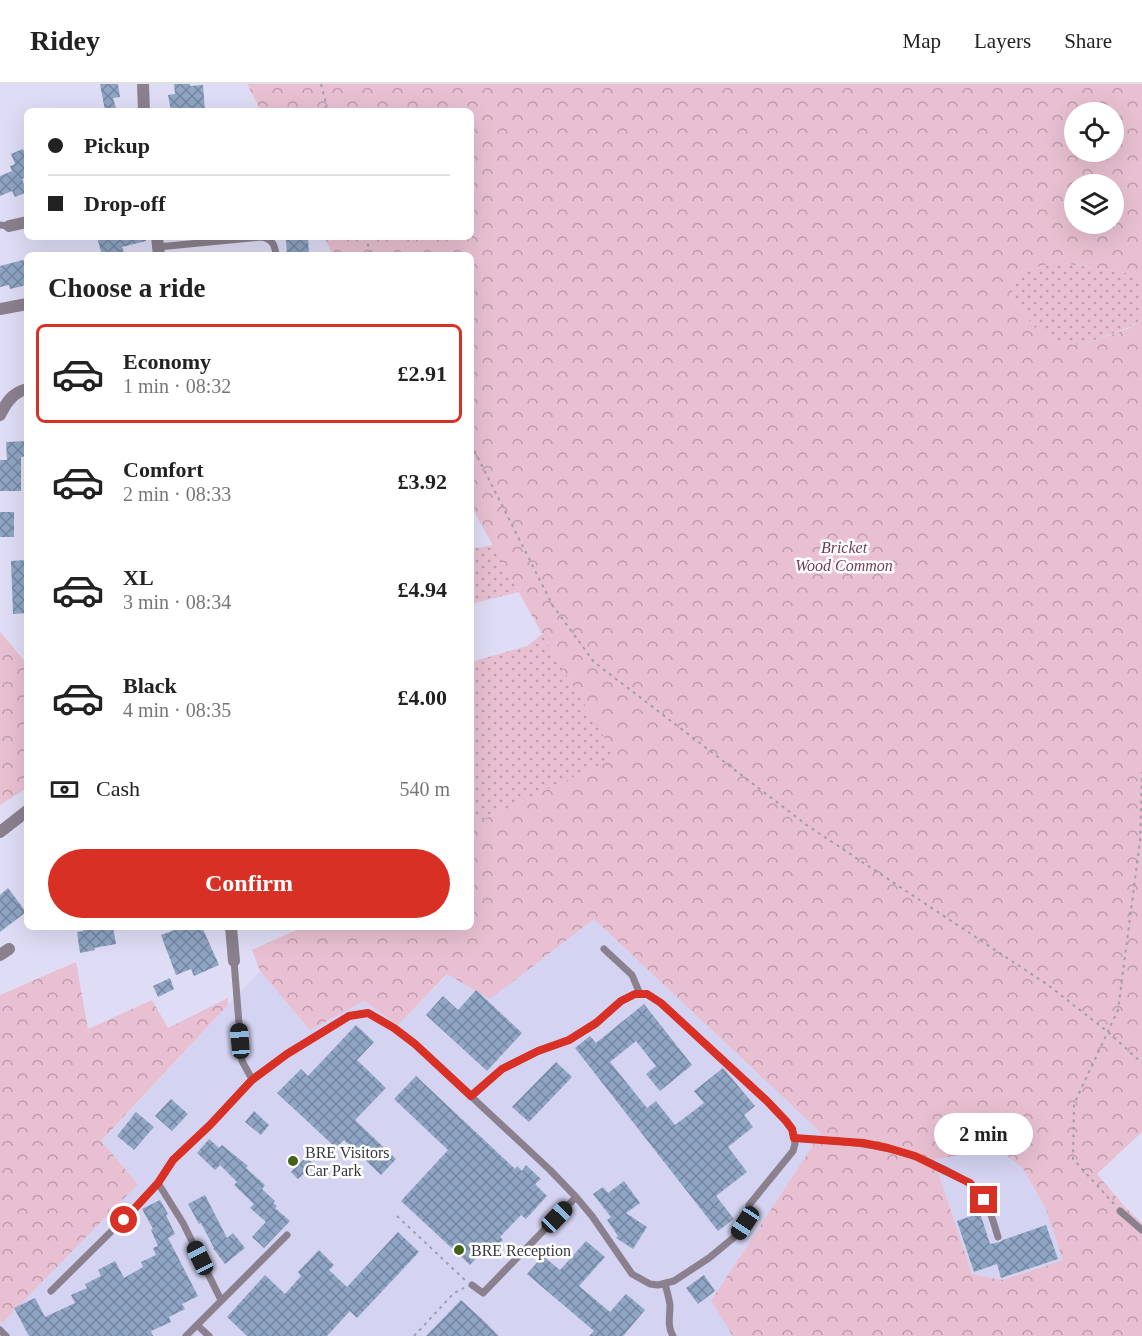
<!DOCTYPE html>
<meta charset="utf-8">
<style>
body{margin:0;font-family:"Times New Roman",serif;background:#f6f6f6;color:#222;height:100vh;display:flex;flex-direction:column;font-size:22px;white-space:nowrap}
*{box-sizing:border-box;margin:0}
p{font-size:20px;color:#767676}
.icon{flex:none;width:33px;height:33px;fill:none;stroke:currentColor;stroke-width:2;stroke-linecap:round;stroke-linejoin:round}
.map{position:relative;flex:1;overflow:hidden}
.drawer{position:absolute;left:24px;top:168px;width:450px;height:678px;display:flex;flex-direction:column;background:#fff;border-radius:9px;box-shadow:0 6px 24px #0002}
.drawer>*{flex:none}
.guide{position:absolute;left:24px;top:24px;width:450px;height:132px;border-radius:9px;box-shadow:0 6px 24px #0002;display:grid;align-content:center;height:132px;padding:0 24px;background:#fff}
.tools{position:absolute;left:1064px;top:18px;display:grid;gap:12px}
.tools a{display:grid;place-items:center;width:60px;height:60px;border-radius:50%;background:#fff;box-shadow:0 6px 24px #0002;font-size:30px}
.end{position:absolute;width:27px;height:27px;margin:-14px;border:8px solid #d93025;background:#fff;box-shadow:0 0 0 3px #fff}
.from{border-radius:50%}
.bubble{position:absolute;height:42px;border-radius:21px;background:#fff;box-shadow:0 6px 24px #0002;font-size:20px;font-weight:800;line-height:42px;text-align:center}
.car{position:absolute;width:18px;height:36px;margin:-18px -9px;border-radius:8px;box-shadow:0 0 4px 2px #0007;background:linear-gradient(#222 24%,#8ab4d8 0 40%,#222 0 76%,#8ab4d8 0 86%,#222 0)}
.guide b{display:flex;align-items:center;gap:21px;height:57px;font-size:22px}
.guide b+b{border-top:2px solid #e0e0e0}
.guide i{width:15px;height:15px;background:#222}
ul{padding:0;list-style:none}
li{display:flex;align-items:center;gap:18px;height:99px;margin:0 12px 9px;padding:0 12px;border:3px solid transparent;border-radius:9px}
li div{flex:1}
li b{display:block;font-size:22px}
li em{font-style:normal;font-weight:800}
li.on{border-color:#d93025}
li>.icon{width:54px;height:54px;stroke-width:1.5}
h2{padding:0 24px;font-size:27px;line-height:72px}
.pay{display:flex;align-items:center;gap:15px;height:66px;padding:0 24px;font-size:22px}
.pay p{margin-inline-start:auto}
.cta{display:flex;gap:12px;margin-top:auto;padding:12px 24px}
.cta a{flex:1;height:69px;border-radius:36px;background:#d93025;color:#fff;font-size:24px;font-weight:800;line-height:69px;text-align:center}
header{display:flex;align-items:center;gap:36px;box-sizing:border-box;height:84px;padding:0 30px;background:#fff;border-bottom:2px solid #e0e0e0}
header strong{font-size:28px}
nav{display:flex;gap:33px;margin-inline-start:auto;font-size:21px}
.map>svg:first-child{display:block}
</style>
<header>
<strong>Ridey</strong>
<nav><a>Map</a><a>Layers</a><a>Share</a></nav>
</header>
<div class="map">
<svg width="1142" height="1252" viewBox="0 0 1142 1252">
<defs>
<pattern id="grass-dots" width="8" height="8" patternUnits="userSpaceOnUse" patternTransform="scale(1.5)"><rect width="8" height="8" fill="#e8c0d1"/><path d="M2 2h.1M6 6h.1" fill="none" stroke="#bd9dab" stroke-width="1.8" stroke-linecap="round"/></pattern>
<pattern id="forest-crowns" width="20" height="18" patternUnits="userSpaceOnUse" patternTransform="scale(1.5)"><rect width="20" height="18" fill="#e8c0d1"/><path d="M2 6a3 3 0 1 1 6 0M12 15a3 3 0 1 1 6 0" fill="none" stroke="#bd9dab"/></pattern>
<pattern id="building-cross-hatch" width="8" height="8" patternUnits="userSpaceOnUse" patternTransform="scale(1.5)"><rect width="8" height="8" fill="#8ea5c3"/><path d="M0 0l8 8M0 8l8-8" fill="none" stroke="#7587a0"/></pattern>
</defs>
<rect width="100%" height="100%" fill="#deddf5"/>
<path fill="#d4d3f2" d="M594,835L821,1049L711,1217L733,1252H0V1238L2,1239L138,1099L101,1058L260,887L310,946L364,917L398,941L448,890L490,914Z
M1003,1068L1023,1085L1045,1123L1064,1176L1003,1196L972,1190L934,1076L969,1069Z"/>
<path fill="url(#grass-dots)" d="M1056,178L1132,190L1142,198V235L1130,243L1081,261L1058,259L1034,243L1011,213L1013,201L1023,187Z
M493,461L519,508L471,520V465Z
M542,550L617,673L471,741V578L527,562Z"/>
<path fill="url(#forest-crowns)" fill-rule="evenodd" d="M247,0H1142V198L1132,190L1056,178L1023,187L1013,201L1011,213L1034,243L1058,259L1081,261L1130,244L1142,235V1048L1097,1090L1125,1123L1142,1139V1252H733L711,1217L821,1049L594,835L490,915L447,890L398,941L364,917L310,946L260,887L252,866L303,843H471V741L616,673L542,550L471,422V171H333L324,153H471V27H261ZM1074,28H1113V68H1074ZM1074,100H1113V140H1074ZM1003,1068L1023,1085L1045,1123L1063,1176L1003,1196L972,1190L934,1076L969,1069Z
M0,548L27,580V704L0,721Z
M76,878L88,945L152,916L168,944L228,914V921L101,1057L138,1100L2,1239L0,1237V911Z"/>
<path fill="url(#building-cross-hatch)" d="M100,0H118L120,13L113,14L117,27H105Z
M174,0H190V2L203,1L205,27H171L168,11L175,10Z
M23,65L27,75V93L22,95L27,108L15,113L12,107L0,112V92L12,87L10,82L15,80L11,70Z
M97,153H145L146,157L122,163L125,171H102Z
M308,153L309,171H287L286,155Z
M27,175V201L10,205L9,201L0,203V182Z
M27,357V372L21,373V407H0V376H7L6,358Z
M0,428H14V453H0Z
M27,476V529L13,530L11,477Z
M8,804L26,828L0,848V811Z
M83,843H113L116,860L94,864L95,866L80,869L77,848L83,847Z
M183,843H202L219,881L194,892L191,885L176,891L161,851Z
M170,894L174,905L158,913L153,902Z
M476,906L522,949L487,987L426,931L443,912L458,926Z
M644,920L692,981L660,1007L646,990L656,982L636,957L610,978L647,1024L656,1017L675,1041L704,1019L694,1007L723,984L755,1022L744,1031L753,1043L728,1063L747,1088L716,1112L734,1135L718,1147L575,964L590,952L596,959Z
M356,941L374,958L357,976L386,1004L355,1036L396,1075L381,1091L344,1056L336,1064L277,1009L301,985L308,992Z
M556,978L572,993L529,1038L512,1023Z
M416,992L515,1085L517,1082L522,1087L526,1081L541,1095L535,1100L547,1112L526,1135L521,1131L500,1153L503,1156L487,1173L482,1168L470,1181L401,1117L448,1066L394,1015Z
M171,1015L188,1030L172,1047L155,1032Z
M254,1027L269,1041L261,1051L245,1038Z
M136,1028L154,1043L134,1066L117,1052Z
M209,1055L219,1064L222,1061L248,1082L246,1084L265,1101L262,1105L275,1117L273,1119L277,1122L275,1124L290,1137L264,1164L252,1153L266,1138L250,1124L254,1120L234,1101L237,1098L220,1081L215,1086L197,1069Z
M306,1073L314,1080L298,1095L291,1088Z
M624,1097L640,1119L626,1129L647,1143L633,1165L616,1154L618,1152L607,1136L611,1133L593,1110L603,1103L608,1109Z
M205,1111L227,1154L233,1149L245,1164L225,1180L213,1164H214L201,1139L199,1140L188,1120Z
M160,1116L168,1130L166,1131L175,1150L168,1154L198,1212L182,1220L185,1225L169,1233L171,1238L151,1247L153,1252H29L14,1224L35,1214L45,1233L75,1219L71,1211L87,1204L85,1200L101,1192L98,1186L115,1177L124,1194L143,1183L141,1178L156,1171L153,1164L158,1162L151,1146L153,1145L142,1125Z
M980,1129L990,1160L1000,1158L1003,1156L1046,1141L1058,1175L1001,1194L997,1180L974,1188L957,1137Z
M398,1148L419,1168L357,1234L350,1227L327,1252H247L227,1233L265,1191L285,1210L301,1192L298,1188L319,1166L334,1181L329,1186L347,1203Z
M586,1157L605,1173L579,1202L610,1228L626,1210L645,1226L623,1252H589L594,1247L527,1190L543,1172L560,1186Z
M704,1191L715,1207L698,1220L686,1204Z
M461,1216L485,1238L499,1252H426Z"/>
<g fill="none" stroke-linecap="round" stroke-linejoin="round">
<path stroke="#9e9eb0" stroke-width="2" stroke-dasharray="3 4.5" stroke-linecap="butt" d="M321,0L325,15L326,27
M364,153L373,171
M471,360L553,522L594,578L808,742L1048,901L1108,948L1142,979
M1114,1120L1073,1075L1074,1020L1118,926L1140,757L1142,688
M397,1132L465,1196
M414,1252L454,1209L464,1204"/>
<path stroke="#8b818e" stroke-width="7" d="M0,141L9,142
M158,163L262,153C272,155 275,161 276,171
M604,865L632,891L640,910
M234,877L242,977L252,995
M794,1054C851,1058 894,1059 946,1086C962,1095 972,1099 983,1114C990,1124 994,1140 998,1153
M1120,1127L1142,1146
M665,1200C667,1207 669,1214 670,1221C670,1232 667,1242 673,1252
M472,1201L483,1209L576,1113
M51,1207L138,1121L158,1099
M221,1216L183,1139L158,1099L173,1076L210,1041L252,995L287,970L349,932L368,929L394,944L415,960L550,1086L576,1113L592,1132L632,1190L650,1200L658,1201L674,1197L709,1174L738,1150L745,1139L749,1121L793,1067L795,1060L794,1054L792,1045L786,1037L767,1017L661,919L647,910H635L621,917L596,940L569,956L538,967L502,985L471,1013
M197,1241L209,1252
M0,1246L6,1252
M186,1252L287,1151"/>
<path stroke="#8b818e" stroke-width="12" d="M143,0L144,27
M9,142L27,138
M157,153L159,171
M0,225L27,220
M0,331C6,319 13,308 27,305
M0,748L27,727
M231,843L234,877
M0,871L9,865"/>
</g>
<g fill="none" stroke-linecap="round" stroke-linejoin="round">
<path stroke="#d93025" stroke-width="8" d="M124,1136L158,1099L173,1076L210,1041L252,996L287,970L349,932L368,929L394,944L415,960L471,1012L502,985L538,967L569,956L596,939L621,917L635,910H647L661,919L767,1017L786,1037L792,1045L794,1054L863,1059L888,1064L915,1072L970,1099L984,1116"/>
</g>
<g fill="#446215" stroke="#fff" stroke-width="2">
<circle cx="293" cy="1077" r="6"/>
<circle cx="459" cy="1166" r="6"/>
</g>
<g text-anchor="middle" stroke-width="5" stroke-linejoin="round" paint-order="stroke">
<g font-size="16" font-style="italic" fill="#713c56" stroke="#fff">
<text x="844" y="469">Bricket<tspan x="844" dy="18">Wood Common</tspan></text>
</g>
<g font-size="16" fill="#383841" stroke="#fff" text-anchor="start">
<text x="305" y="1074">BRE Visitors<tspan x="305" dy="18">Car Park</tspan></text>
<text x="471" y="1172">BRE Reception</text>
</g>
</g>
</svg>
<div class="tools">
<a><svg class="icon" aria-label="locate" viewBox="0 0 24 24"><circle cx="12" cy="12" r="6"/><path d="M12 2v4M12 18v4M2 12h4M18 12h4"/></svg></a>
<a><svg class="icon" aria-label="layers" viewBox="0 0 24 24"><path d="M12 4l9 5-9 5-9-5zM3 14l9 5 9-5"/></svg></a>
</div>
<i class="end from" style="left:124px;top:1136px"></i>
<i class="end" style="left:984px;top:1116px"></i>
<div class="bubble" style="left:934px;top:1029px;width:99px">2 min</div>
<i class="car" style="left:240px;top:957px;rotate:355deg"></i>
<i class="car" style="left:557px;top:1133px;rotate:44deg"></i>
<i class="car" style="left:745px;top:1139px;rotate:213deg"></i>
<i class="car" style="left:200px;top:1174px;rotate:334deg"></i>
<div class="guide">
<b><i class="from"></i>Pickup</b>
<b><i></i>Drop-off</b>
</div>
<section class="drawer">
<h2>Choose a ride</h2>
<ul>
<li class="on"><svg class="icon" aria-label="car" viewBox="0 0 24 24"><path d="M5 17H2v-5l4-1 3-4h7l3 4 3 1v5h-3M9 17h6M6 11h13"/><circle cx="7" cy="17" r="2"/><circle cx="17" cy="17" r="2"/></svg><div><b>Economy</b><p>1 min · 08:32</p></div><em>£2.91</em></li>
<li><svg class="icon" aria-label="car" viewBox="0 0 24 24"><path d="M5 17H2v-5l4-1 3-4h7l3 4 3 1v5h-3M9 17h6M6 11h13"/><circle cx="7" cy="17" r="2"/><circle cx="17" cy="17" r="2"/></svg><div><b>Comfort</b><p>2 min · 08:33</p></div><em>£3.92</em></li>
<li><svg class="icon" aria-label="car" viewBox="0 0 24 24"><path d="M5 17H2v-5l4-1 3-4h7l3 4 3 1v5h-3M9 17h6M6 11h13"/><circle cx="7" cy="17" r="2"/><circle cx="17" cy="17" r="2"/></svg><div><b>XL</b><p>3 min · 08:34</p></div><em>£4.94</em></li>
<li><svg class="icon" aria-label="car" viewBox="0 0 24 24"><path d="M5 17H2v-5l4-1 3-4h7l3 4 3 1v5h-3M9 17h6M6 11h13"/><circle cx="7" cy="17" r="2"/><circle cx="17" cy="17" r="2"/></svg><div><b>Black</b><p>4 min · 08:35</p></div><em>£4.00</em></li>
</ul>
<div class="pay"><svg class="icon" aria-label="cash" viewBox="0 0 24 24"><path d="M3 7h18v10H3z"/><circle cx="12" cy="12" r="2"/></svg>Cash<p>540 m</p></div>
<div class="cta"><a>Confirm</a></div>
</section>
</div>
